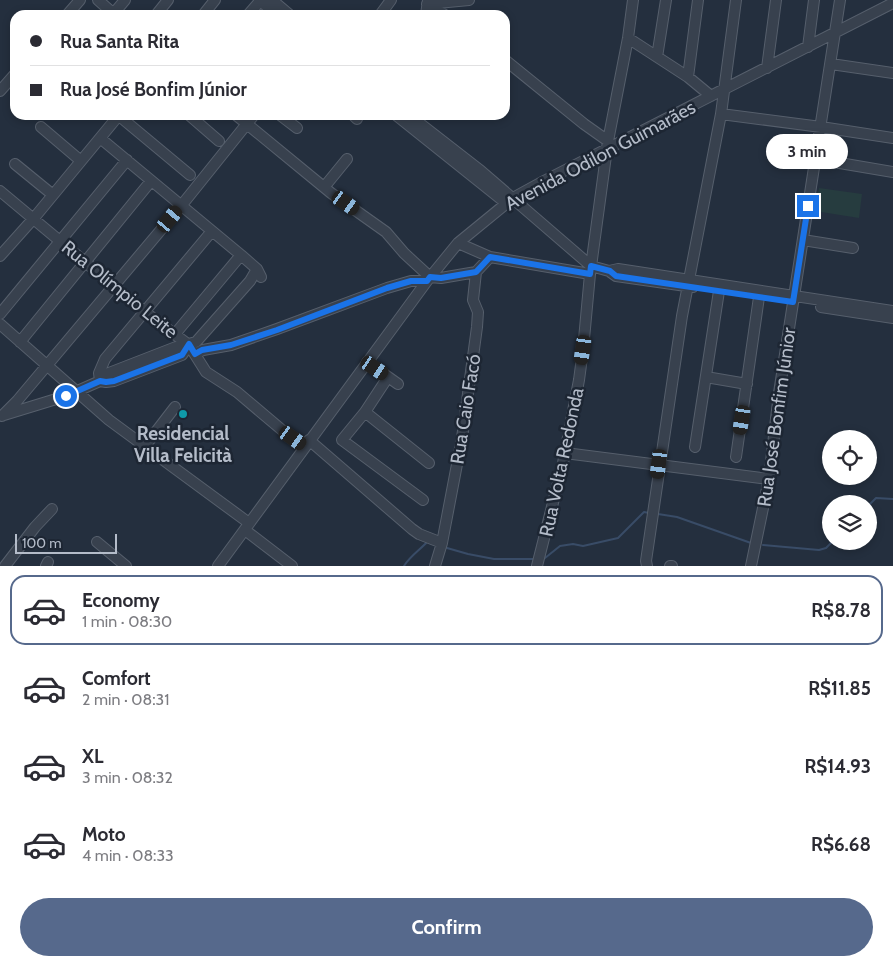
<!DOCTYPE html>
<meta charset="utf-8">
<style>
body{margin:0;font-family:Cabin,sans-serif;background:#f7f7f7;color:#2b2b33;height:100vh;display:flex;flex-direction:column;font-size:19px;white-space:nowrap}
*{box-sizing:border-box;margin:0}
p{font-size:16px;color:#7c7c81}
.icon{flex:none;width:28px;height:28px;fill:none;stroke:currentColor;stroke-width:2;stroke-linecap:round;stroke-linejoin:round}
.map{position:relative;height:566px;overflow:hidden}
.sheet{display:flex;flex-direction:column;background:#fff;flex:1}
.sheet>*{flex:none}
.top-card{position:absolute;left:10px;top:10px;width:500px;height:110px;border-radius:15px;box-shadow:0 2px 8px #0003;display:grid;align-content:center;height:110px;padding:0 20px;background:#fff}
.fabs{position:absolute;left:822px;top:430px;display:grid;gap:10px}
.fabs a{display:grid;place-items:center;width:55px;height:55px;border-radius:50%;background:#fff;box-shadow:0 2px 8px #0003;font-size:25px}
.scale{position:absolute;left:15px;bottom:12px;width:102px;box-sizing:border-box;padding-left:5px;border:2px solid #b4bcc9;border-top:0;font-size:14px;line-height:18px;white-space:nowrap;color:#b4bcc9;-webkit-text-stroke:4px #1d2633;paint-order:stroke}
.end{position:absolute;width:22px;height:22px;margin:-11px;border:6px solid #1a73e8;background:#fff;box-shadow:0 0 0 2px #fff}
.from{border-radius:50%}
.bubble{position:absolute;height:35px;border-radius:18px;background:#fff;box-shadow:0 2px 8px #0003;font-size:16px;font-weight:700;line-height:35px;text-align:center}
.car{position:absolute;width:15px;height:30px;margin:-15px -8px;border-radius:6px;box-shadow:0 0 4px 1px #0007;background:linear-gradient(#222 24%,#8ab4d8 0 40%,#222 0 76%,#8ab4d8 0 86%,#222 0)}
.top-card b{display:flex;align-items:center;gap:18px;height:48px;font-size:19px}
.top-card b+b{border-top:1px solid #e1e1e2}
.top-card i{width:12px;height:12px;background:#2b2b33}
ul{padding:9px 0 0;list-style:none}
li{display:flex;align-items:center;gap:15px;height:70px;margin:0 10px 8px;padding:0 10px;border:2px solid transparent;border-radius:15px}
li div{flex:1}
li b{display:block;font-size:19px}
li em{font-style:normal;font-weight:700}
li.active{border-color:#56698c}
li>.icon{width:45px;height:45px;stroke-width:1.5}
.action{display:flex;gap:10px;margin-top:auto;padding:10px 20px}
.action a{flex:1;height:58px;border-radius:30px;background:#56698c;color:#fff;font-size:20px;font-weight:700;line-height:58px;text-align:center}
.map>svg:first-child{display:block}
</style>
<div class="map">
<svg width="893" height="566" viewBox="0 0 893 566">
<rect width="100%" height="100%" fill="#242f3e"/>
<path fill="#263c3f" d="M819,188L862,194L859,218L815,211Z"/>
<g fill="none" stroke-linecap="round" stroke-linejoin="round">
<path stroke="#394c67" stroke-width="2" d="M869,505L876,498L893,499
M658,514L677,517L751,543
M763,545L819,550L826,548L833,541
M447,548L468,554L494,559H535
M545,558L560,546L573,544L583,546L618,538L644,512L649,513
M404,566C410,556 420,550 428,541"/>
<g stroke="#565f6c" stroke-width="12">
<path id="minor" d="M98,0L115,15
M259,0L277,15
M272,0L290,15
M427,4L469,0
M427,4L445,15
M114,13L125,0
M67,15L80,0
M156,15L168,0
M203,15L215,0
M248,15L260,1
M380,15L391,0
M426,15L428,0
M628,38L688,77L711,96
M808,47L814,0
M657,57L666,0
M505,60L584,124L608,141
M831,64L893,73
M767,68L776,0
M688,77L698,0
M0,91L15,74
M721,114L821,127L893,138
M118,115L190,175
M189,115L219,141
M236,115L331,193L386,232L404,253L430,277L441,278L476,272
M280,115L297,128
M353,115L357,119
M396,115L506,203
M409,115L481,171L591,266L609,271L618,269L893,311
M41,127L81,161
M100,138L241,255L257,269L261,277
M816,159L893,172
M15,164L53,195
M325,186L347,159
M0,191L145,312L189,345L206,372L237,392L282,430L305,447
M803,240L853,248
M458,243L490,257L590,274
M0,256L34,218L119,115
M609,271L616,276L693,287
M821,307L893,318
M0,314L127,160
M0,324L109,420L249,523
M175,334L241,255
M20,342L151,181
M195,354L203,350L231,345L277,329L387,288L411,281H427
M367,362L398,384
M388,377L365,412L342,440L423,500
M706,377L747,384
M100,381L99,373L105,359L212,231
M100,381L106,382L114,381L182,355L189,345
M365,412L429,463
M4,415L66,396L100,381L109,373L176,347L196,342L250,281L257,269
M2,416L17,401L181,206L254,115
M309,440L412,529L419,534L442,543
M145,446L175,407
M695,447L719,291
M565,453L769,479
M736,457L759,297
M245,530L292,566
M97,542L126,566
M5,566L35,527L52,509
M46,566L48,562
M218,566L427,281L458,243L513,198L544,181L893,3
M435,566L442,543L462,438L477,327L478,312L473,300L476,272L490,257
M537,566L563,463L579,380L583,350L590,274L608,141L628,38L633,0
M647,566L646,561L682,316L721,114L736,0
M670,566H672
M751,566L769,479L779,393L840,0"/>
</g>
<use href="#minor" stroke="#38414e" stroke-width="10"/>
</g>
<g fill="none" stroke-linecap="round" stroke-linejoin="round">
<path stroke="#1a73e8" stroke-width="6" d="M66,396L100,381L106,382L114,381L182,355L189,344L195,354L202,350L231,345L277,330L387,288L411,281H427L430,277L441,278L476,272L490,257L590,274L591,266L610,271L616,276L793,302L808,206"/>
</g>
<circle fill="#0f9aa8" stroke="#1d2633" stroke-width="2" cx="183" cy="414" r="5"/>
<g text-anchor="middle" stroke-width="5" stroke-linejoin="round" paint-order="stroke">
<g font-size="19" fill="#b4bcc9" stroke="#1d2633">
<text transform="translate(600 155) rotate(-28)" y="7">Avenida Odilon Guimarães</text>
<text transform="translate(120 289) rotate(39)" y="7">Rua Olímpio Leite</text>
<text transform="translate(465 409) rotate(-81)" y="7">Rua Caio Facó</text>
<text transform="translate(776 417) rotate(-82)" y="7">Rua José Bonfim Júnior</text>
<text transform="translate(561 462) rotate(-78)" y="7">Rua Volta Redonda</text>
</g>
<g font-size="19" font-weight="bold" fill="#b4bcc9" stroke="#1d2633">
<text x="183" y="440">Residencial<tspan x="183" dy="22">Villa Felicità</tspan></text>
</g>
</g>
</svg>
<div class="fabs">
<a><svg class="icon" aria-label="locate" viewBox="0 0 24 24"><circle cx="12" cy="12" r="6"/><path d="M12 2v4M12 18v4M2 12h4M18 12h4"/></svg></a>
<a><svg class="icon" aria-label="layers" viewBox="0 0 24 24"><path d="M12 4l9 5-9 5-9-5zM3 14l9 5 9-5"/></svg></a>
</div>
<div class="scale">100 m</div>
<i class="end from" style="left:66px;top:396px"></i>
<i class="end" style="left:808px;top:206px"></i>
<div class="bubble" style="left:766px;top:134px;width:82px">3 min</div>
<i class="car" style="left:346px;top:203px;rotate:125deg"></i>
<i class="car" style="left:170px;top:219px;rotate:40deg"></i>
<i class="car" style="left:583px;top:350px;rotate:188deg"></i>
<i class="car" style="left:375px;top:368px;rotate:124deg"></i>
<i class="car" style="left:742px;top:420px;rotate:189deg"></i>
<i class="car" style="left:293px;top:438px;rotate:125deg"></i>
<i class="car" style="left:659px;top:464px;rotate:187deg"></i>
<div class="top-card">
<b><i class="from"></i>Rua Santa Rita</b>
<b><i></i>Rua José Bonfim Júnior</b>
</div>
</div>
<section class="sheet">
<ul>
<li class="active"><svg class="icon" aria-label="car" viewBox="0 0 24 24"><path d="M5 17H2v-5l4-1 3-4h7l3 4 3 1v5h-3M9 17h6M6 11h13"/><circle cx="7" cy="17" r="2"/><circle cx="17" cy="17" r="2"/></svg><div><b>Economy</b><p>1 min · 08:30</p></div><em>R$8.78</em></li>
<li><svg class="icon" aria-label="car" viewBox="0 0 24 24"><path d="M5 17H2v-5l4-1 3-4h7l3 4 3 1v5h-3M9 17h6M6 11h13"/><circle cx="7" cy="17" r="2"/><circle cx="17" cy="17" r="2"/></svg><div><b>Comfort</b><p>2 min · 08:31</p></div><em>R$11.85</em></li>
<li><svg class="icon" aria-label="car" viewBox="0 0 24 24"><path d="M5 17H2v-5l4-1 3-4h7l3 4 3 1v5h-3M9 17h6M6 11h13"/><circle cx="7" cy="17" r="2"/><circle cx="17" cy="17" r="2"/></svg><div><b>XL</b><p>3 min · 08:32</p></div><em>R$14.93</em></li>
<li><svg class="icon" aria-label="car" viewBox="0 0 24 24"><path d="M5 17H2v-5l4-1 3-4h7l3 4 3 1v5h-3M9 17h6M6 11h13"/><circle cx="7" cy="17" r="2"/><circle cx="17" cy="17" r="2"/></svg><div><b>Moto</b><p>4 min · 08:33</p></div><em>R$6.68</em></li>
</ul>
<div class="action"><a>Confirm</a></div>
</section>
